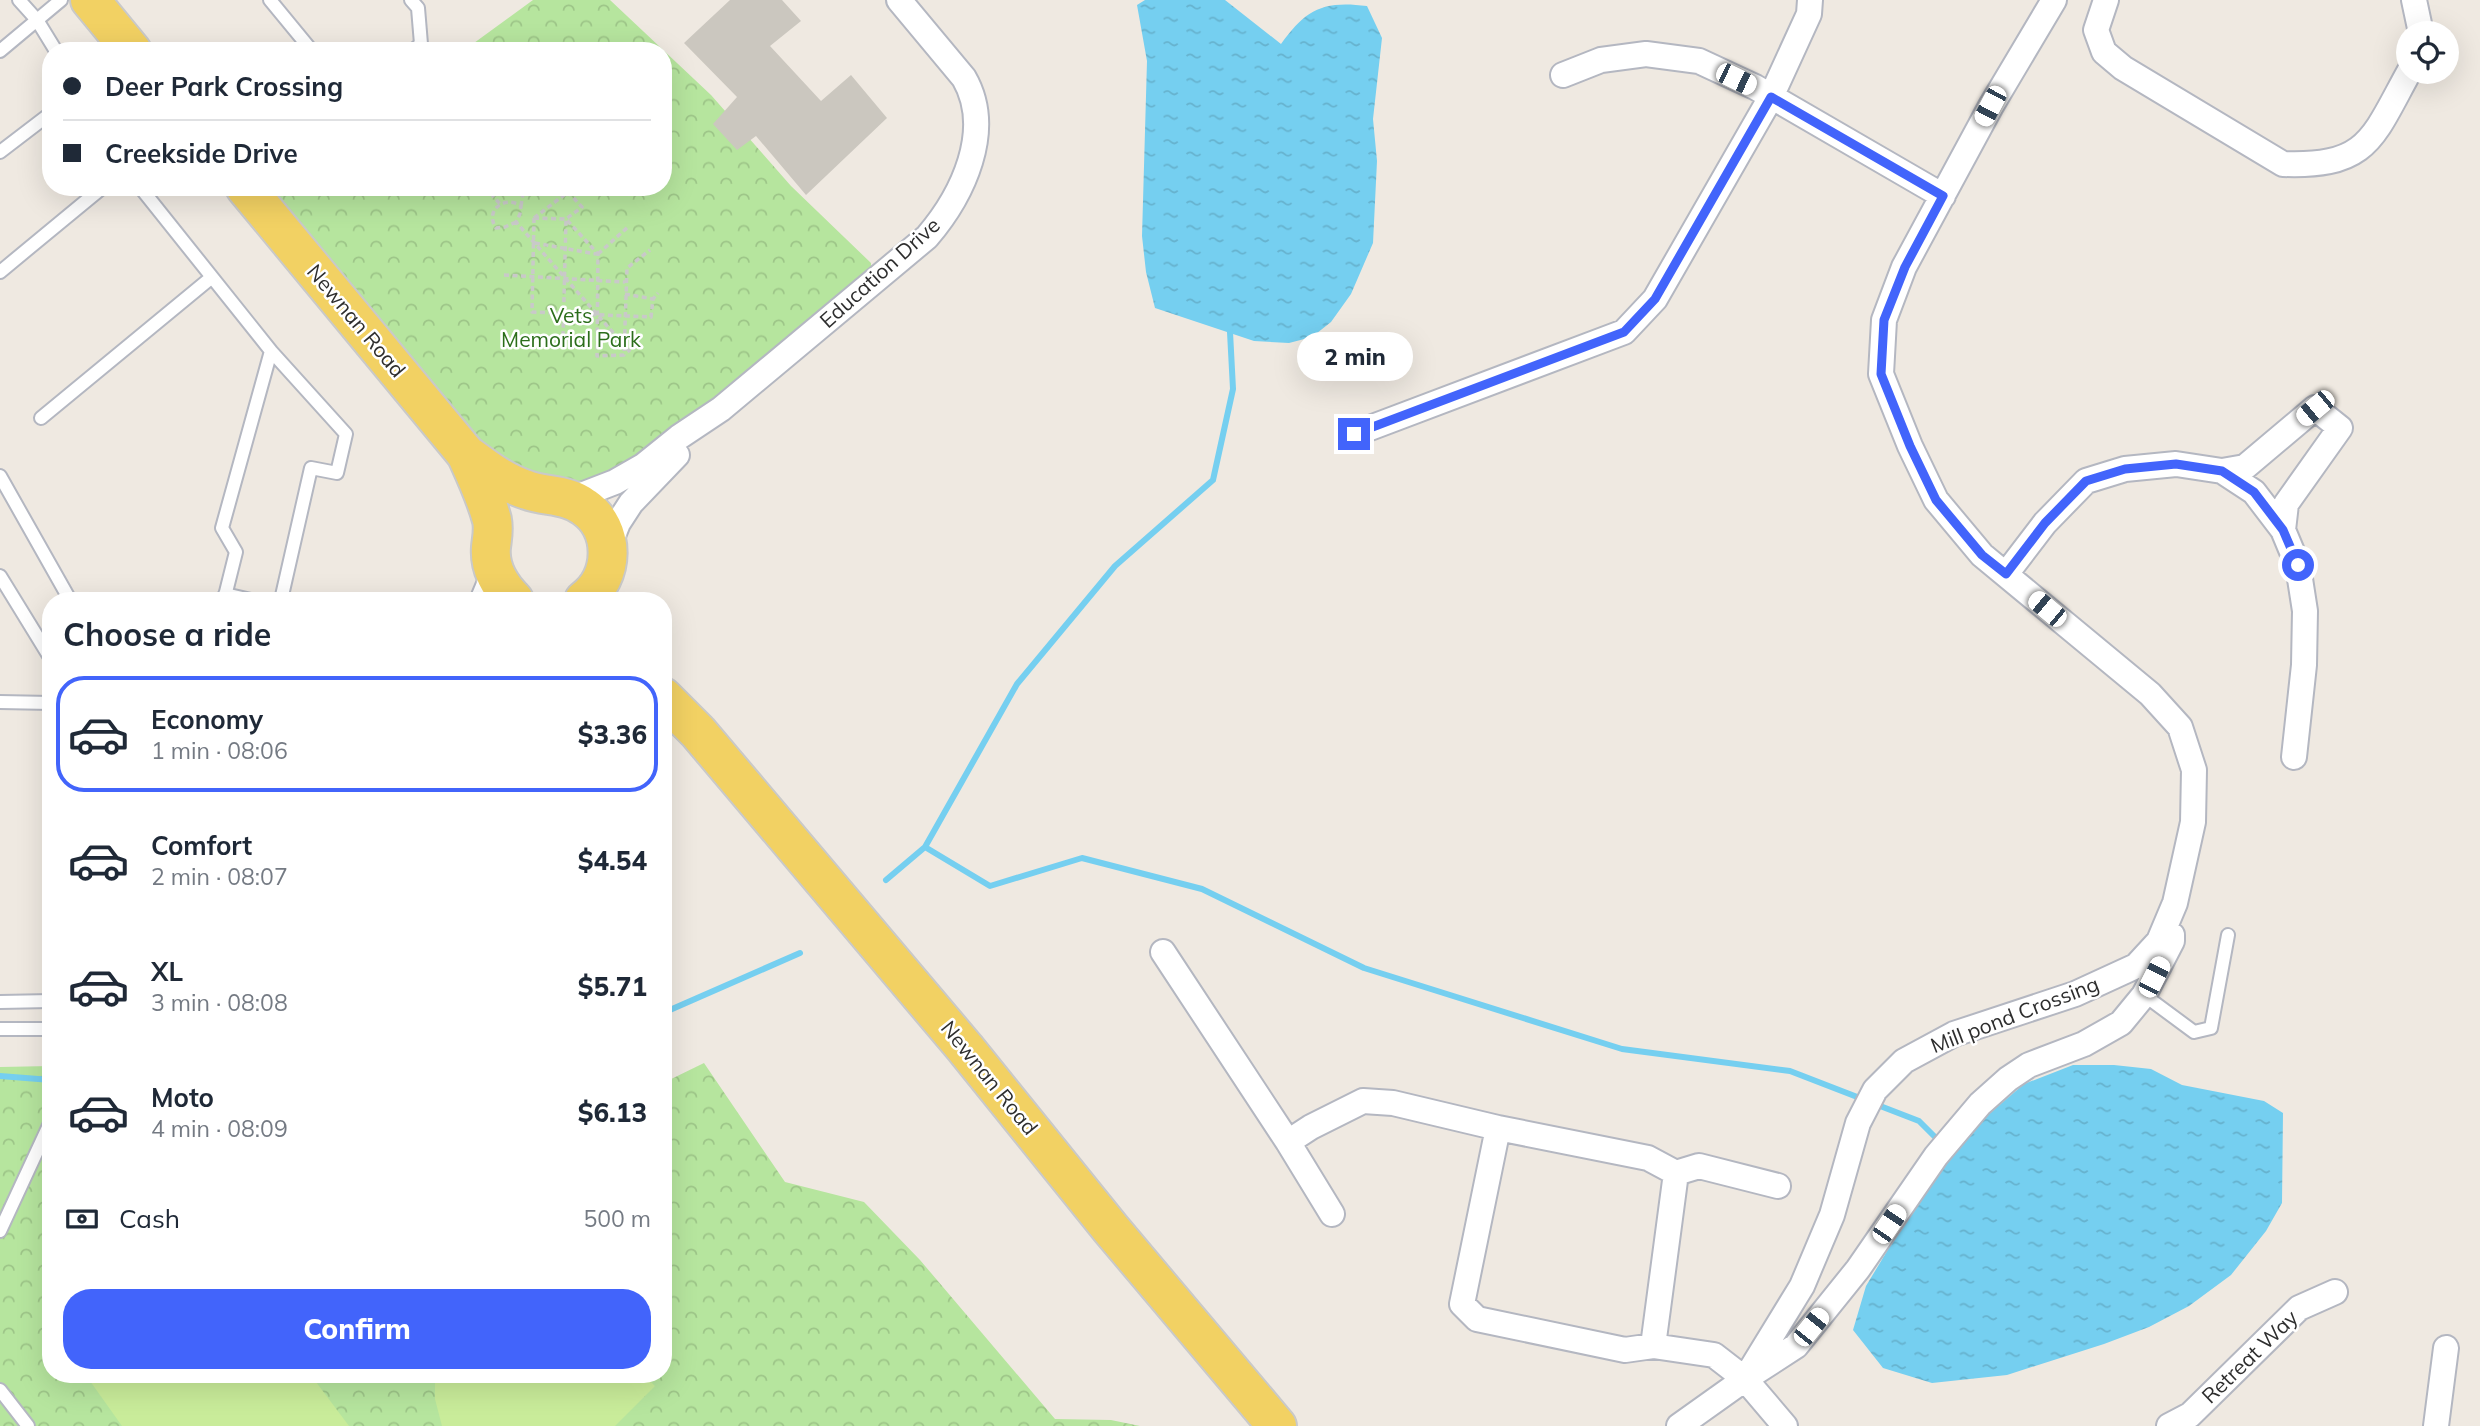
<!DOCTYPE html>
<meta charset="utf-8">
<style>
body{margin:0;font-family:Mulish,sans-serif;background:#f2f2f3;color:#1f2937;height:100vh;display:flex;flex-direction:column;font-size:26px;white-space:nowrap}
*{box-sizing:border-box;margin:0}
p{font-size:23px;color:#747a83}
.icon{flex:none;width:38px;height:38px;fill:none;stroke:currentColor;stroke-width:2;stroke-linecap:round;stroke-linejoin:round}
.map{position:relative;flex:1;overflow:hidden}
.side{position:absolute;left:42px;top:592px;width:630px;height:791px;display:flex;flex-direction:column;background:#fff;border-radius:28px;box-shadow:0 7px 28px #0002}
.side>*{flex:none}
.hud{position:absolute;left:42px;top:42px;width:630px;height:154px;border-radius:28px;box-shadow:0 7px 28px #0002;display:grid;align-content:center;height:154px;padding:0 21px;background:#fff}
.controls{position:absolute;left:2396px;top:21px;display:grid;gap:14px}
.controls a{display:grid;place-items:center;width:63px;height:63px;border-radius:50%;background:#fff;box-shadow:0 7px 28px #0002;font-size:35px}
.end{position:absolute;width:32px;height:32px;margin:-16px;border:9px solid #4264fb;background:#fff;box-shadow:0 0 0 4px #fff}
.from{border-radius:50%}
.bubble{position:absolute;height:49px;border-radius:24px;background:#fff;box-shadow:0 7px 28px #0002;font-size:23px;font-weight:800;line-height:49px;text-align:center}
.car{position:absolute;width:21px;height:42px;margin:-21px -10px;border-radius:9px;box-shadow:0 0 5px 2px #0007;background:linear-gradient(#fff 24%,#345 0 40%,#fff 0 76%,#345 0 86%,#fff 0)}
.hud b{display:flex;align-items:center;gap:24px;height:66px;font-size:26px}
.hud b+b{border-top:2px solid #e0e1e3}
.hud i{width:18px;height:18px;background:#1f2937}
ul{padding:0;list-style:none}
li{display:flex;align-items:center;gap:21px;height:116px;margin:0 14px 10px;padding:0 7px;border:4px solid transparent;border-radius:28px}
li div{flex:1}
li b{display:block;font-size:26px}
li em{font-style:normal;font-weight:800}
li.active{border-color:#4264fb}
li>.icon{width:63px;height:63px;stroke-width:1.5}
h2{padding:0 21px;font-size:32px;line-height:84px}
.pay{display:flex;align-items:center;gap:18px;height:77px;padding:0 21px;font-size:26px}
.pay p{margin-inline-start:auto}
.action{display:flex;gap:14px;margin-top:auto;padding:14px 21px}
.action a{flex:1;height:80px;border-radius:28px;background:#4264fb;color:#fff;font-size:28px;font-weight:800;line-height:80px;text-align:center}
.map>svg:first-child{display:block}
</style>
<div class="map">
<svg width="2480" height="1426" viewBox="0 0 2480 1426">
<defs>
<pattern id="park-crowns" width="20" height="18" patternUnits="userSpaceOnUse" patternTransform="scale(1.75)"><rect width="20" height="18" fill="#b6e59e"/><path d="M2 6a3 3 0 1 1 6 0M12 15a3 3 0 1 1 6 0" fill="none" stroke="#9dc588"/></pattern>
<pattern id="water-ripples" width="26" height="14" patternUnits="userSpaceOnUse" patternTransform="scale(1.75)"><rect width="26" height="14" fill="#75cff0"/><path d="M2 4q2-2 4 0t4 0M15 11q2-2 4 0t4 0" fill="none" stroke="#66b2ce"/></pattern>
</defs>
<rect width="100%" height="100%" fill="#efe9e1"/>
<path fill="url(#park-crowns)" d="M533,0H610L711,95L791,186L871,263V285L633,461L575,489L504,468L269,191L275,187H663V51H463Z
M704,1063L785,1182L864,1202L920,1260L1055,1419L1111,1420L1140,1426H0V1067L51,1066V1374H663V1083Z"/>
<path fill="#c9ec9a" d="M85,1374H310L349,1426H122Z
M435,1374H643L655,1386L615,1426H442L435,1399Z"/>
<path fill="url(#water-ripples)" d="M1145,0H1225L1281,44C1305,11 1321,0 1367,6L1382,38L1373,119L1377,161L1373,243L1351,294L1331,322L1312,337L1289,343L1254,341L1155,308L1146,272L1142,236L1147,61L1137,5Z
M2073,1065H2114L2151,1069L2182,1085L2264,1101L2283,1113L2282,1203L2266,1231L2231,1275L2189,1306L2149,1327L2104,1344L2007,1375L1932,1383L1883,1368L1853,1330L1866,1286L1904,1223L1962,1137L2024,1084Z"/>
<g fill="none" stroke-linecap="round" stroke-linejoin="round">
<path stroke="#75cff0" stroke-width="6" d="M925,847L990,886L1082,858L1202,889L1364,968L1622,1049L1790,1071L1865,1100
M886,880L925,847L1017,684L1115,566L1213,480L1233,389L1230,332
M663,1013L800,953
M0,1076L51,1080
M1875,1104L1919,1121L1940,1142"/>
</g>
<path fill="#cbc7bf" d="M730,0H782L801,21L770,46L821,101L851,75L887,118L806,195L756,136L737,150L713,124L737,97L684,43Z"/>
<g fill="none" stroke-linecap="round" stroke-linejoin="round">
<g stroke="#b4b7c1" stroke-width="16">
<path id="lane" d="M19,0L37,20L56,51
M270,0L312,51
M411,0L418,8L421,44L412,51
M0,51L61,0
M0,152L51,113
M140,187L271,351
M0,272L103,187
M41,418L212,277
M0,476L70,600
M0,576L51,659
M225,594L251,600
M224,600L236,552L222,528L271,351L346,434L337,473L311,468L281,600
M476,600L486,576
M0,702L51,703
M2144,995L2194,1032L2211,1028L2228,935
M0,1002L51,1001
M0,1029H51
M0,1231L51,1121
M0,1390L28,1426"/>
</g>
<g stroke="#b4b7c1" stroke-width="28">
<path id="street" d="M2106,0L2096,30L2104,52L2123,68L2283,164C2368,167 2372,139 2409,72
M2414,0L2421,33
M1563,75L1601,60L1646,54L1699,61L1755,87L1943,196
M1354,434L1624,332L1655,299L1771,97L1809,14L1810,0
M2222,471L2245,467L2315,408L2340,428L2286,504L2283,530
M571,499L615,482L643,466L679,437L721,409L927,237C963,195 994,130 964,78L899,0
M608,548L618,523L631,503L677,455
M2006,574L2045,523L2086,481L2125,469L2176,464L2222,471L2254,492L2283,530L2298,566L2305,611L2304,665L2294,757
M1163,952L1288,1142L1311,1127L1363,1101L1393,1103L1498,1128L1648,1158L1676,1173L1653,1346L1714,1355L1745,1379L1785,1426
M1498,1128L1462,1304L1477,1319L1625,1350L1653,1346
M1288,1142L1332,1214
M1676,1173L1699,1166L1778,1186
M1745,1379L1802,1286L1832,1215L1858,1123L1875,1090L1904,1061L1954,1034L2075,994L2136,966L2159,941L2175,903L2193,822L2194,770L2180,727L2150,694L1982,555L1936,500L1910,446L1881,374L1884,320L1904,267L1991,106L2054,0
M1679,1426L1745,1379L1796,1346L1858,1269L1936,1156L1980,1104L2008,1079L2029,1065L2084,1044L2121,1023L2144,995L2172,941V935
M2169,1426L2190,1415L2299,1308L2335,1292
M2436,1426L2446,1348"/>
</g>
<g stroke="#c9c9c9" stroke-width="42">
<path id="primary" d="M90,0L132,51
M245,187L466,454C485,468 504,483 527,490C546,497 567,494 584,507C616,529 615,577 584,600
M466,454C476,476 486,497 492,520C494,530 492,538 491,547C489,569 500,586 514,600
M663,697L698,732L965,1048L1111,1229L1277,1426"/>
</g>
<path stroke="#c9c9c9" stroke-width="3.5" stroke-dasharray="5 3.5" stroke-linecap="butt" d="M485,187L500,204
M521,206L523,193L531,187
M534,218L566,219L598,254L597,356L624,355L627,268L650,250
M534,218L532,312L651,317L653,299L658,293
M534,218L568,192L582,207L566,219L563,337
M516,222L505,227L496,228C484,210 505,195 521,206L520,214L516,222L630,352
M535,243L596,254
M598,254L629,226
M504,275L625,282
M625,294L653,299"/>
<use href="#lane" stroke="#fff" stroke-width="12"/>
<use href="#street" stroke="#fff" stroke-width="24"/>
<use href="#primary" stroke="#f2d163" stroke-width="38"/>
</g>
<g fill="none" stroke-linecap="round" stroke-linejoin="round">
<path stroke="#4264fb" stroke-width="9" d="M1354,434L1624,332L1655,299L1771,97L1943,196L1905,267L1884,320L1881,374L1910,446L1936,500L1982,555L2006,574L2045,523L2086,481L2125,469L2176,464L2222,471L2254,492L2283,530L2298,565"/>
</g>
<g text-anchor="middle" stroke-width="5" stroke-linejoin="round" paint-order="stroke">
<g font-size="21" fill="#2e2e2e" stroke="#fff">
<text transform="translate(880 273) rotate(-42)" y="7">Education Drive</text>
<text transform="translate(356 321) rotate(50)" y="7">Newnan Road</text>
<text transform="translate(2015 1015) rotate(-21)" y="7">Mill pond Crossing</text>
<text transform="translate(989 1078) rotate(51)" y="7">Newnan Road</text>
<text transform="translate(2250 1357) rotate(-44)" y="7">Retreat Way</text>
</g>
<g font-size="21" fill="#2c6e1b" stroke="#fff">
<text x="571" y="323">Vets<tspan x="571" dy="24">Memorial Park</tspan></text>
</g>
</g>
</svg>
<div class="controls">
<a><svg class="icon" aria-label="locate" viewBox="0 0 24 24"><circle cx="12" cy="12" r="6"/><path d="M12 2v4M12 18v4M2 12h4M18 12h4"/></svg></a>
</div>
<i class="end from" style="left:2298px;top:565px"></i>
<i class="end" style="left:1354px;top:434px"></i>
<div class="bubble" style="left:1297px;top:332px;width:116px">2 min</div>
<i class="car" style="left:1736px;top:79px;rotate:116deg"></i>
<i class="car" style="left:1990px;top:106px;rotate:208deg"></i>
<i class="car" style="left:2315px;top:408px;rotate:230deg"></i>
<i class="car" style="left:2047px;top:609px;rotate:310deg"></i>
<i class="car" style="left:2154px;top:977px;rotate:27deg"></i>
<i class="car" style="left:1889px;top:1224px;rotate:34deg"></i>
<i class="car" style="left:1811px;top:1327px;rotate:39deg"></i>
<div class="hud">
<b><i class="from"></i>Deer Park Crossing</b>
<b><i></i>Creekside Drive</b>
</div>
<section class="side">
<h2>Choose a ride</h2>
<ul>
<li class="active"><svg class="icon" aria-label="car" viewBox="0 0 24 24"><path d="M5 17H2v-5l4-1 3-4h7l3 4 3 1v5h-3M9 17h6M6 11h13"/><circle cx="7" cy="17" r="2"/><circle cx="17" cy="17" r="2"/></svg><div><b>Economy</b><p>1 min · 08:06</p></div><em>$3.36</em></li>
<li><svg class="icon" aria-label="car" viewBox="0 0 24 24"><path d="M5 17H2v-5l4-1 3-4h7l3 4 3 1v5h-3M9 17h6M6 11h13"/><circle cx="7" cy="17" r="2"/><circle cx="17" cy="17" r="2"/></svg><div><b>Comfort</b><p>2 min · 08:07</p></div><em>$4.54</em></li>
<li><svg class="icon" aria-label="car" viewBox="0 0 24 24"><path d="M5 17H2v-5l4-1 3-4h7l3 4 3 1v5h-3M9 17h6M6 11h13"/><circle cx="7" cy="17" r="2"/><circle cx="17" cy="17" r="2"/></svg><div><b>XL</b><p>3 min · 08:08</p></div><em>$5.71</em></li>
<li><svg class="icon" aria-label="car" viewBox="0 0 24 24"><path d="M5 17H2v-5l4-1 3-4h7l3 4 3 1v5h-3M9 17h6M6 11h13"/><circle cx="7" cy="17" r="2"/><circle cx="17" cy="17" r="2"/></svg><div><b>Moto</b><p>4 min · 08:09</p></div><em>$6.13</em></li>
</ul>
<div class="pay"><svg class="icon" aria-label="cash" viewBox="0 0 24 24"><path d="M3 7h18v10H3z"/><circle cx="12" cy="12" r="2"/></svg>Cash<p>500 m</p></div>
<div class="action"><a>Confirm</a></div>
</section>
</div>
